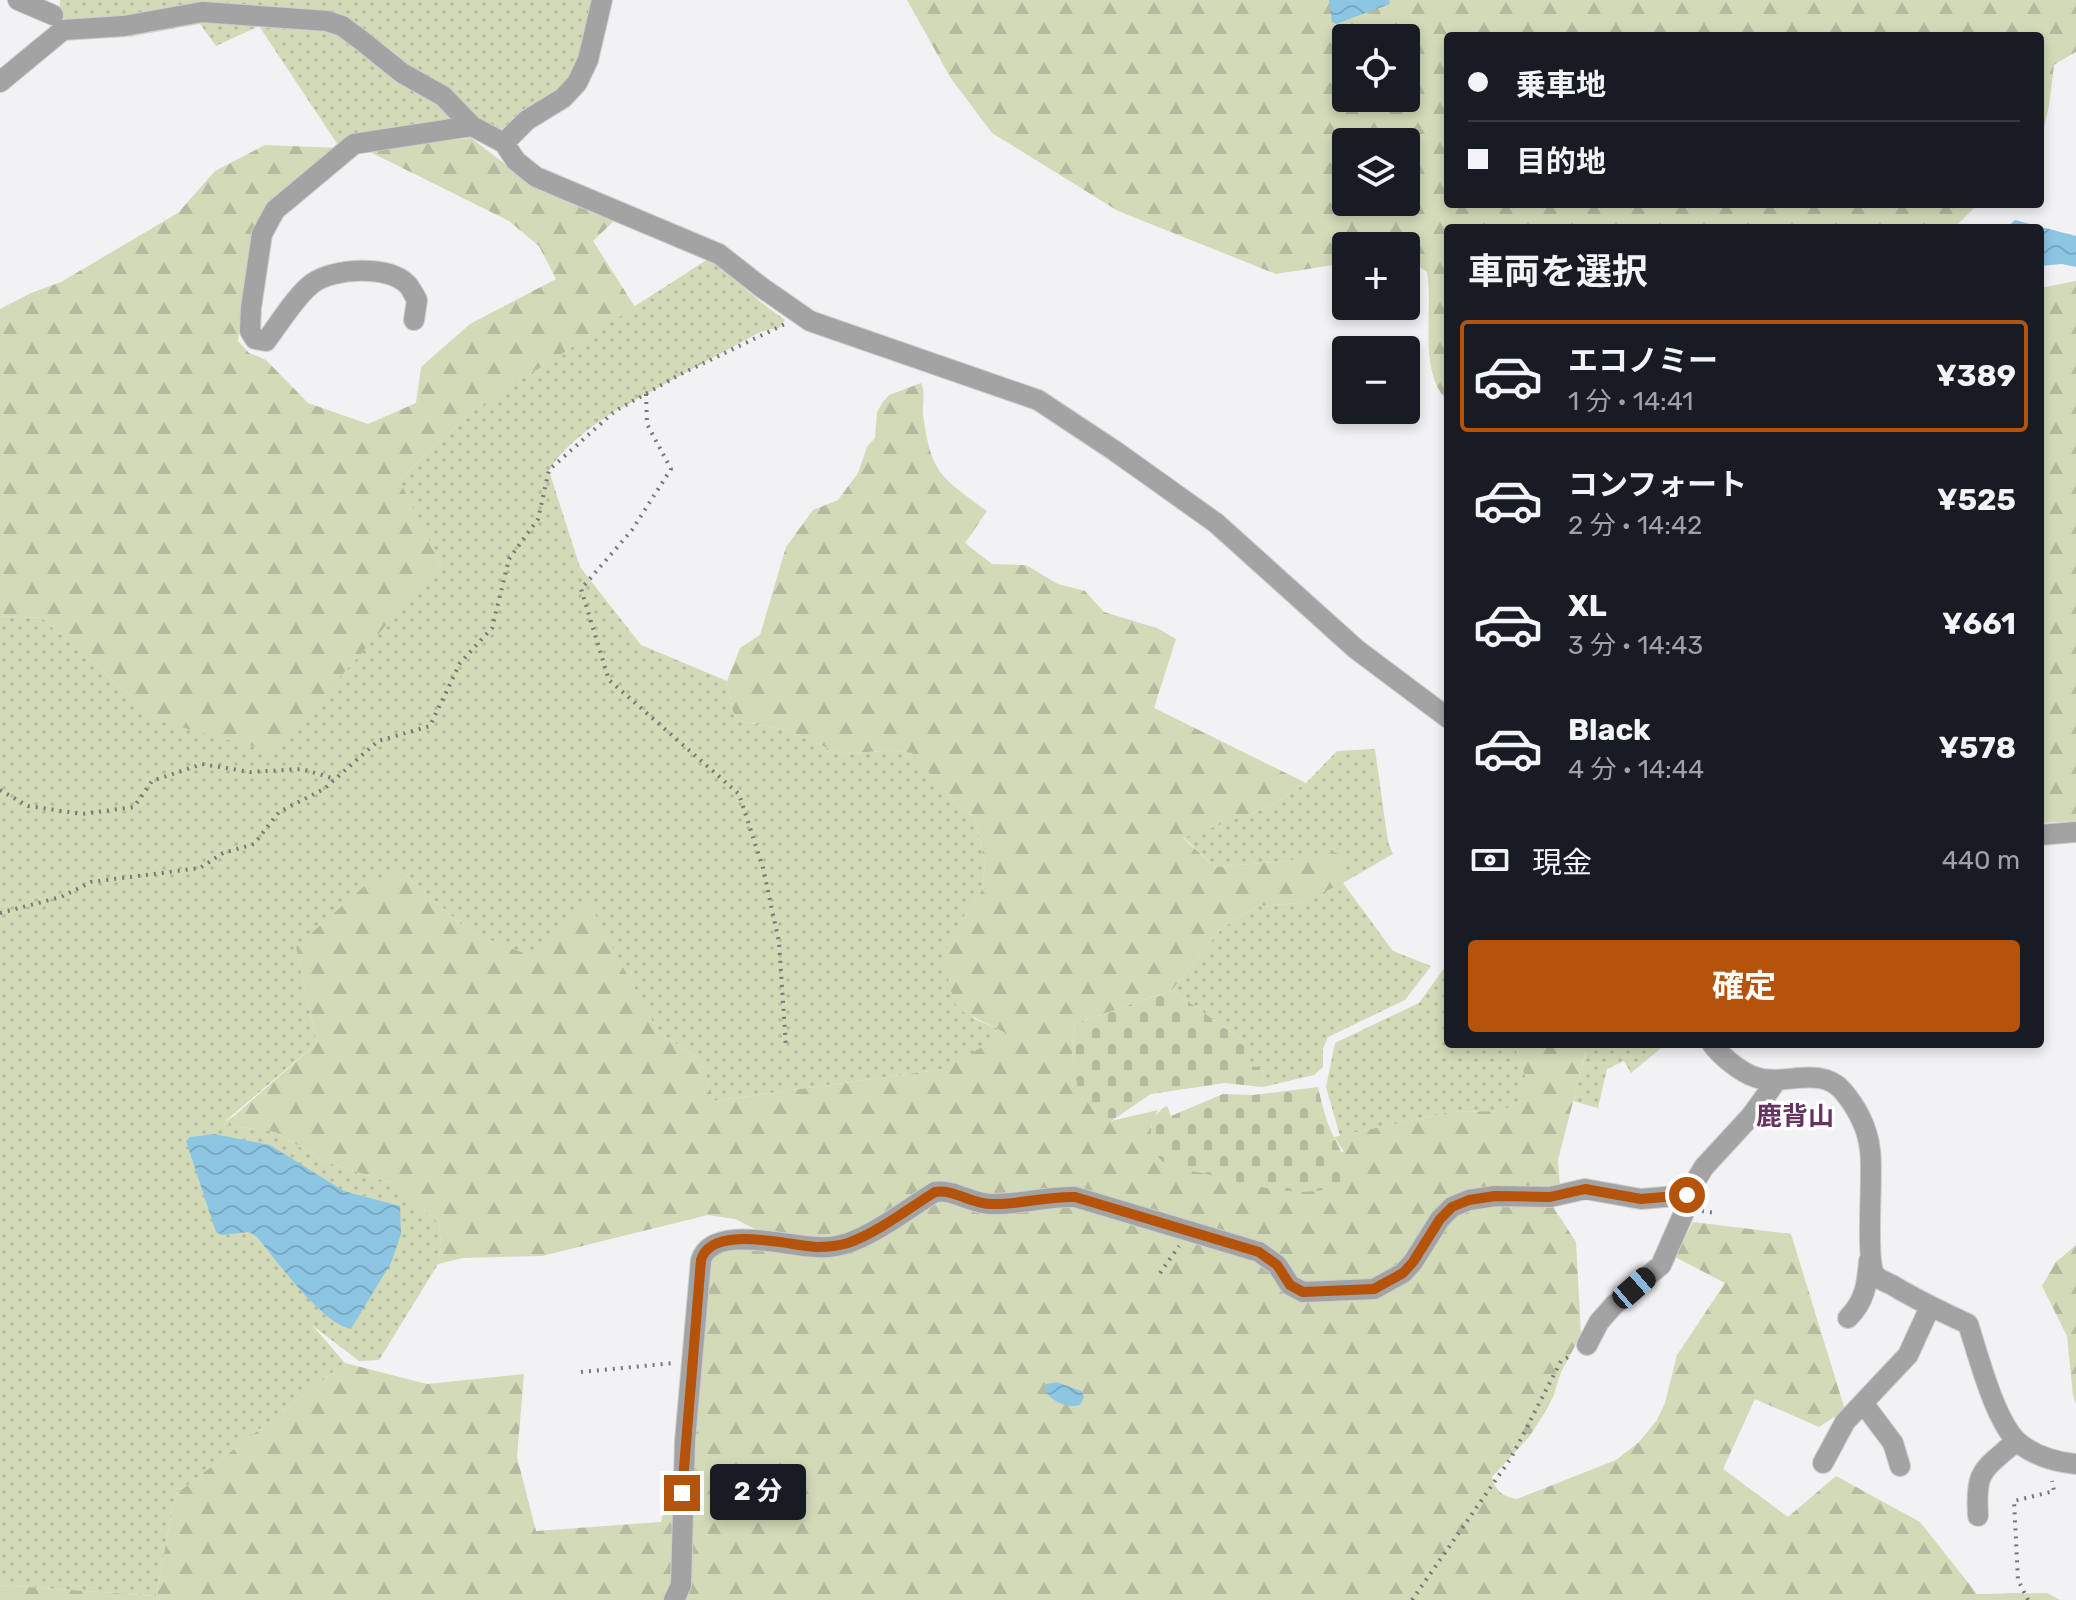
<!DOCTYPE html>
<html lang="ja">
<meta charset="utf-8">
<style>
body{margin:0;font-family:Rubik,"Noto Sans JP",sans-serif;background:#242831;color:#f1f3f6;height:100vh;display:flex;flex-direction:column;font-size:30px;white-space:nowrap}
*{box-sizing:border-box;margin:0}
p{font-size:26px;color:#9ea1a6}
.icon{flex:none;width:44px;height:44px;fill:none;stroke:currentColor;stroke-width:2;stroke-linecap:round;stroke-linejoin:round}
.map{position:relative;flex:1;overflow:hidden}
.panel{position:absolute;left:1444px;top:224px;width:600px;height:824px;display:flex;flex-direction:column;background:#171b24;border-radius:8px;box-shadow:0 4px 12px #0003}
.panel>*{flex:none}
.guide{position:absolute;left:1444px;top:32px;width:600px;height:176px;border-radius:8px;box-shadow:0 4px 12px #0003;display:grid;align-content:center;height:176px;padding:0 24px;background:#171b24}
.controls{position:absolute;left:1332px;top:24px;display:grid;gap:16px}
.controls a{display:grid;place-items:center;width:88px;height:88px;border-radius:8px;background:#171b24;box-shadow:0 4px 12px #0003;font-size:40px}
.end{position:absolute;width:36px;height:36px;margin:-18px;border:10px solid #b45309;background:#fff;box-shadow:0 0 0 4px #fff}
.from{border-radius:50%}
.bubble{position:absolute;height:56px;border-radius:8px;background:#171b24;box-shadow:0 4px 12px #0003;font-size:26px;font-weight:700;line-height:56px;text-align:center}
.car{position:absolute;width:24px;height:48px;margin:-24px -12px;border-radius:10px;box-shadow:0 0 6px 2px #0007;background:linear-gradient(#222 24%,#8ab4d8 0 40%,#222 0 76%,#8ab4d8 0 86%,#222 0)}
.guide b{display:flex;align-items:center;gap:28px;height:76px;font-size:30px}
.guide b+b{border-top:2px solid #363941}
.guide i{width:20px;height:20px;background:#f1f3f6}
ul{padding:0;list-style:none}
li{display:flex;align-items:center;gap:24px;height:112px;margin:0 16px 12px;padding:0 8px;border:4px solid transparent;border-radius:8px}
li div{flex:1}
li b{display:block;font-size:30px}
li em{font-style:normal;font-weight:700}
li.active{border-color:#b45309}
li>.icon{width:72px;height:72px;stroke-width:1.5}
h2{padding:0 24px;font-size:36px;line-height:96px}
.pay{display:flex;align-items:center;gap:20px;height:88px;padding:0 24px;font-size:30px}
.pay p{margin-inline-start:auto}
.button{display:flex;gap:16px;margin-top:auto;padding:16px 24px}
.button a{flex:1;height:92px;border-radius:8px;background:#b45309;color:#fff;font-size:32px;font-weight:700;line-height:92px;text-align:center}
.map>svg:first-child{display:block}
</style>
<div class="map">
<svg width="2076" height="1600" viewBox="0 0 2076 1600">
<defs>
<pattern id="grass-dots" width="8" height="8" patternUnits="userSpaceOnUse" patternTransform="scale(2)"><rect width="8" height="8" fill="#d2dab8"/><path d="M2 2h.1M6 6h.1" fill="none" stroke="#b3ba9d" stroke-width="1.8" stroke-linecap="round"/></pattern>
<pattern id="forest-firs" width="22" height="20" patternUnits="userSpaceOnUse" patternTransform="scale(2)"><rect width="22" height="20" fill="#d2dab8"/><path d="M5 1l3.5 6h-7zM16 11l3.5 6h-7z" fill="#b3ba9d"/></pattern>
<pattern id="cemetery-stones" width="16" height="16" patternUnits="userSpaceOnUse" patternTransform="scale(2)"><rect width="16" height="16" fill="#d2dab8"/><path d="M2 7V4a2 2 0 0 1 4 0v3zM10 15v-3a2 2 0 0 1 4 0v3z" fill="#b3ba9d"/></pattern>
<pattern id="water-waves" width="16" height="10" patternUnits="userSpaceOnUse" patternTransform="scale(2)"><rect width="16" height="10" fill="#8dc6e3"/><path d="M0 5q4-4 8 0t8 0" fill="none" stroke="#78a9c2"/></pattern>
</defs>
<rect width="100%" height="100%" fill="#f2f2f4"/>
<path fill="url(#grass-dots)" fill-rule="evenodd" d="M60,0H598L575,77L499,132L481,125L333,17L63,24L59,13Z
M200,16L331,27L460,119L340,148L259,26L216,46L200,24L128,37L58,40Z
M708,259C735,278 758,302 785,320L779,328L762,331L615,411C592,426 562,447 549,471L580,567L641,645L727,681L733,712L740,721L787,730L841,754L894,750L913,753L956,804L975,817L985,862L982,890L954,931L973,1018L1007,1033L944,1069L714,1101L701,1059L658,1032L587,901L536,959L470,932L402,872L296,947L317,1043L222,1124L275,1132L326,1162L395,1184L439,1223L441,1247L438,1264L379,1360L359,1361L312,1325L345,1363L175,1495L156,1596L0,1585V616L42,618L159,721L360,654L441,563L398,481L472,411ZM320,1178L344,1191L400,1206L257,1237L249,1232Z
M1375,749L1388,842L1393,854L1343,883L1393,951L1431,966L1405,1000L1328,1037L1323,1049V1067L1314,1075L1263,1087L1262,1068L1246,1066V1043L1172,990L1222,928L1258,906L1301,903L1345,852L1286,861L1215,867L1183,837L1269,807L1306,783L1337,751Z
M1448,963V1044H1523L1515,1047L1527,1079L1519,1101L1503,1111L1451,1112L1340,1136L1326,1087L1335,1043L1419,1003Z
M1582,1044H1666L1631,1073L1624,1061L1607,1069L1598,1108L1573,1101L1586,1052Z"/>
<path fill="url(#forest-firs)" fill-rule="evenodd" d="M907,0H2076V52L2054,65L2049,106L2040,145V36H1448V204H1978L1954,228H1448V402C1417,370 1434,313 1427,272L1414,263L1406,262V246H1346V263L1276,274L1118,211L992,133L950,77ZM1346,38H1406V98H1346ZM1346,142H1406V202H1346Z
M471,138L530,183L616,219L593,241L635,307L472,411L399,480L441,563L274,752L159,721L42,618L0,616V309L31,293L61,282L178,213L215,171L265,145L340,148L254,235L238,341L249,353L266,360L308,403L368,424L416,403L421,367L470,324L556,279L539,246L509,221L364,149Z
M2076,281V821L2040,823V288Z
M921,383C926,392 922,404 923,414C931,474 941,477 987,511L965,543L992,564L1026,565L1058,584L1085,591L1104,612L1157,628L1176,639L1154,708L1306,783L1269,807L1183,838L1215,867L1286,861L1345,851L1343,883L1301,903L1258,906L1222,928L1172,990L1075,1024L1072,1060L1111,1121L1158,1110L1151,1126V1137L1344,1152L1334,1137L1451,1112L1503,1111L1519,1101L1526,1079L1515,1047L1523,1044H1582L1586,1051L1558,1160L1560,1187L1482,1191L1412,1256L1374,1283L1305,1282L1289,1270L1130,1209L988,1198L946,1184L859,1232L834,1240L765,1234L735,1219L708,1215L542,1256L463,1258L438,1264L441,1247L439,1223L395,1184L326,1162L275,1132L221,1124L234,1116L317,1043L296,947L368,883L402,872L470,932L536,958L587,900L658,1032L701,1059L714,1101L944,1069L1006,1033L959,1010L954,1002L943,957L954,931L982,890L985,862L975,817L956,804L912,753L894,750L841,754L787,730L740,721L733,712L727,681L740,648L760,635L786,547L813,510L838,500L858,473L867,447L875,438L877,412L883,402L889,395Z
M936,1197L1055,1201L1260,1257L1296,1294H1375L1462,1208L1550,1202L1576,1242L1581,1335L1561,1372L1553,1397L1542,1417L1529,1437L1492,1477C1495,1491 1503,1497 1517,1499L1616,1460L1639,1442L1657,1420L1665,1403L1677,1355L1725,1283L1675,1257L1693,1222L1791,1234L1845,1410L1819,1427L1755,1399L1723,1469L1788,1517L1836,1476L1920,1522L1977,1594L2047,1593L2060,1600H681L692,1570L688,1498L706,1265L718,1248L807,1251Z
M2076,1245V1404L2073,1395L2067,1336L2042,1286L2056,1262Z
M345,1363L427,1384L524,1374L517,1457L536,1531L661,1522L676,1461L679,1534L669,1600H0V1585L156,1596L175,1495Z"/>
<path fill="url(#cemetery-stones)" d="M1172,990L1246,1043V1066L1262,1067L1263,1087L1225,1083L1151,1094L1111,1121L1080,1097L1072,1060L1075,1024Z
M1318,1087C1322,1104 1326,1122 1334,1137C1340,1150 1346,1159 1350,1173C1326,1210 1242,1182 1207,1174C1195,1171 1175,1170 1165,1163C1145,1149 1146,1115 1167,1106L1171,1116L1223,1094L1253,1095Z"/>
<path fill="url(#water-waves)" d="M1329,0H1389L1390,4L1336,24L1332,22Z
M2015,220L2076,236V267L2062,264L2040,266V228H2006Z
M214,1134L270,1145L344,1191L400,1206L401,1234L391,1263L351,1329C322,1324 277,1261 257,1237L249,1232L222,1235L216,1232L186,1141L190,1137Z
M1057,1382L1081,1391L1084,1397L1080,1405C1069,1409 1050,1401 1045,1390L1046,1384Z"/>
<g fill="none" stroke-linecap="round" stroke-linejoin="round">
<g stroke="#cececf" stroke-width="22">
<path id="minor" d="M18,0L53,15
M0,82L63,30L124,26L202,12L327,21L342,26L361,40L402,73L443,96L472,126L504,143L516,161L536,177L719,254L761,287L810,321L1038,400L1115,451L1216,523L1356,649L1448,718
M504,143L527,120L563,98L577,83L588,60L602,0
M414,320L417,300C414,295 411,288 407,284C388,265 334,268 313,283C297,294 279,324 266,341L255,339L250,331L251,308L262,234L275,210L354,144L472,126
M2040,835L2076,832
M1712,1044C1721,1056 1740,1072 1755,1077C1783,1087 1820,1065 1842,1090C1856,1106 1868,1128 1870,1150C1874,1174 1864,1263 1876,1276C1880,1280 1888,1283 1892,1285C1917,1300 1942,1312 1968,1324C1978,1354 1995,1423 2019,1443C2035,1456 2055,1462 2076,1464
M1848,1318C1865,1301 1867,1285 1869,1261
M1587,1345L1599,1322L1614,1305L1661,1265L1683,1215L1687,1195
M1863,1403L1893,1443L1900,1466
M1823,1463L1845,1422L1908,1355L1930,1307
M1978,1516C1975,1469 1983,1471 2016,1441
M674,1600L681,1585L685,1441L701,1260C713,1223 789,1247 817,1247C827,1248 838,1246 848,1243C877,1233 909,1208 935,1192C955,1189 971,1204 991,1204C1019,1205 1046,1196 1075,1197L1259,1252L1277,1265L1290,1285L1303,1292L1374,1289L1403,1273L1413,1262L1440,1219L1452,1207L1469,1200L1495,1196L1550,1197L1585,1189L1641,1199L1687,1195L1704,1167L1751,1116L1777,1080"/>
</g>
<path stroke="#78787a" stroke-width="4" stroke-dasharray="2 6" stroke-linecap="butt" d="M646,394L647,424L671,469L632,530L581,589L609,680L739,794L763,868L779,942L786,1047
M0,790L28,806L82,814L134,807L152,781L202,764L250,772L302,769L335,779
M0,913L61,897L91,882L200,868L223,853L254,844L279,812L324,789L378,741L430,726L460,663L492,628L509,559L538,519L549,470L615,411L681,374L785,324
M1702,1211L1716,1213
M1160,1273L1179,1246
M581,1372L674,1363
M1412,1600L1511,1458L1561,1361L1572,1355
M2028,1600L2018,1580L2014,1501L2054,1491L2052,1481"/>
<use href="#minor" stroke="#a3a3a4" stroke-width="20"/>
</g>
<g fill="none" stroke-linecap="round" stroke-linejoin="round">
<path stroke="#b45309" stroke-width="10" d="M682,1493L701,1260C712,1223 790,1246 817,1247C827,1247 838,1246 848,1243C877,1233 909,1208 935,1192C955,1189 971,1204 991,1204C1019,1205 1046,1196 1075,1197L1259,1252L1277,1265L1290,1285L1303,1292L1374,1289L1403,1273L1413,1262L1440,1219L1452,1207L1469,1200L1495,1196L1550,1197L1585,1189L1641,1199L1687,1195"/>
</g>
<g text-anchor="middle" stroke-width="7" stroke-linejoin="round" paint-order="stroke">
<g font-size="26" font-weight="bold" fill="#663261" stroke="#fff">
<text x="1795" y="1125">鹿背山</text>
</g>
</g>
</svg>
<div class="controls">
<a><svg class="icon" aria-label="locate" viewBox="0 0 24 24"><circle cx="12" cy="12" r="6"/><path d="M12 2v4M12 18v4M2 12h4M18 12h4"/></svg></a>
<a><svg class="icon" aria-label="layers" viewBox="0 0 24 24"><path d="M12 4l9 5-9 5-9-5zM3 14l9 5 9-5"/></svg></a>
<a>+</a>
<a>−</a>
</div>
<i class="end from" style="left:1687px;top:1195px"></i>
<i class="end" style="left:682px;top:1493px"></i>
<div class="bubble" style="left:710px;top:1464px;width:96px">2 分</div>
<i class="car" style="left:1634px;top:1288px;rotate:49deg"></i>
<div class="guide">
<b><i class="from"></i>乗車地</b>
<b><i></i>目的地</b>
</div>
<section class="panel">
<h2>車両を選択</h2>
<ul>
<li class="active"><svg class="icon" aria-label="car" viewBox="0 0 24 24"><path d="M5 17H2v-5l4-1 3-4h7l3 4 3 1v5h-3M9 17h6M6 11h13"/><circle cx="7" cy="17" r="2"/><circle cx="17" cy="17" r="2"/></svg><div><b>エコノミー</b><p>1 分 · 14:41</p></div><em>¥389</em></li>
<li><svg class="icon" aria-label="car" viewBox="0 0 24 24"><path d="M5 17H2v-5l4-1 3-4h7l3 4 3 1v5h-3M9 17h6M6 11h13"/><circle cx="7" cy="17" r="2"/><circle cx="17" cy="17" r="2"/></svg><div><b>コンフォート</b><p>2 分 · 14:42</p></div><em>¥525</em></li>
<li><svg class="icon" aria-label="car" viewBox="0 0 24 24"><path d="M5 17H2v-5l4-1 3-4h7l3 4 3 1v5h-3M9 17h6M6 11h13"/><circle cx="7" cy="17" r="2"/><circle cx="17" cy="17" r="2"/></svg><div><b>XL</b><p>3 分 · 14:43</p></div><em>¥661</em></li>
<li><svg class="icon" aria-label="car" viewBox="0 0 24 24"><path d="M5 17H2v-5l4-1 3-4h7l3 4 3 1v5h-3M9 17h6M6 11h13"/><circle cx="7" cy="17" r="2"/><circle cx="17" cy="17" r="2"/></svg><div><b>Black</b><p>4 分 · 14:44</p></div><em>¥578</em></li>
</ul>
<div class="pay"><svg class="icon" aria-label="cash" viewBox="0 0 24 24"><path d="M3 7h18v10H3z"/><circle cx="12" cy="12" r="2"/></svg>現金<p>440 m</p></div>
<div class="button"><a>確定</a></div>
</section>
</div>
